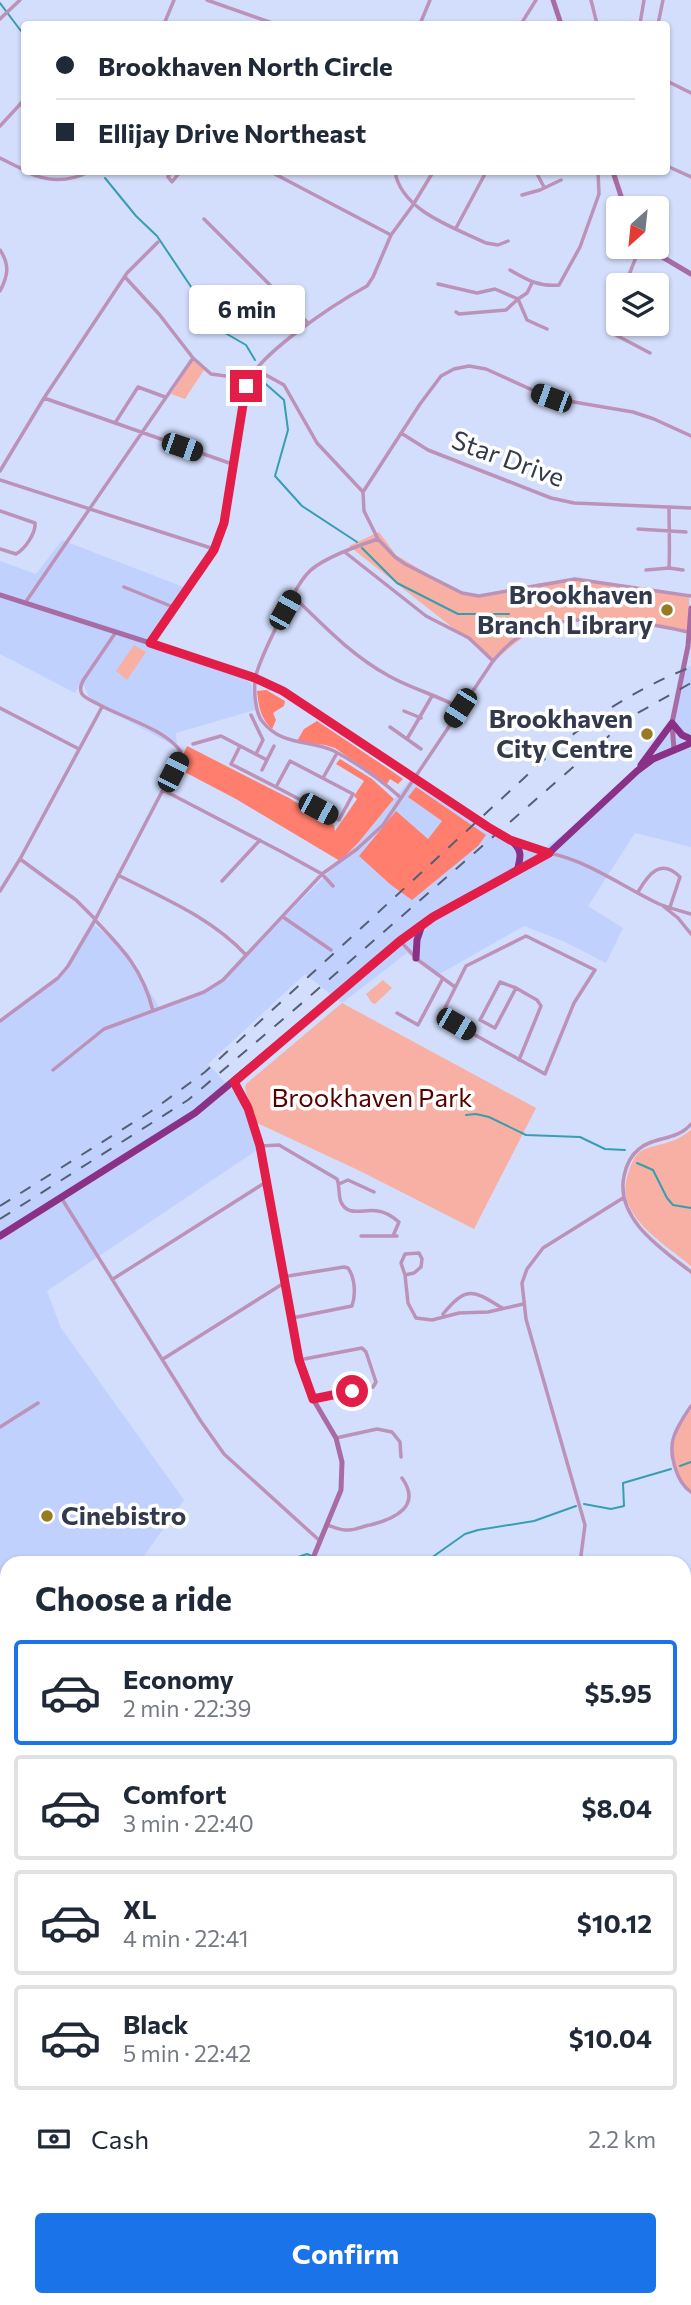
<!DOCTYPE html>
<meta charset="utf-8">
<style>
body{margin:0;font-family:Commissioner,sans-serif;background:#f2f2f3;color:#1f2937;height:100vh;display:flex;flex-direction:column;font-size:26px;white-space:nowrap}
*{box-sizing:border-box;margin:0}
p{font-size:23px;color:#747a83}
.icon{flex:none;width:38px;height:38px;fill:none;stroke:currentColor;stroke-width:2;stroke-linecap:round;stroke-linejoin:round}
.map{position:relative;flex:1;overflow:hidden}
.side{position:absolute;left:0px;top:1556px;width:691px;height:751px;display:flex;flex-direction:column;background:#fff;border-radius:21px 21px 0 0;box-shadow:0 2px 5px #0004}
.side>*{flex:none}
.top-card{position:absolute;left:21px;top:21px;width:649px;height:154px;border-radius:7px;box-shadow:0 2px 5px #0004;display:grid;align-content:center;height:154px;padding:0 35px;background:#fff}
.needle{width:46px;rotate:207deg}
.controls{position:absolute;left:606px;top:196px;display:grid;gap:14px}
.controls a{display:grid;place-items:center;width:63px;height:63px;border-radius:7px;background:#fff;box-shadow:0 2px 5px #0004;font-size:35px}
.end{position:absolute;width:32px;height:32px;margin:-16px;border:9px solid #e11d48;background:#fff;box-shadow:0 0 0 4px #fff}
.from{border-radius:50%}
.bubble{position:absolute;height:49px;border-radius:7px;background:#fff;box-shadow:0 2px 5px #0004;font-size:23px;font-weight:700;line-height:49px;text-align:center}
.car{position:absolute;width:21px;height:42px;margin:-21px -10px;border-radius:9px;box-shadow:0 0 5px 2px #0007;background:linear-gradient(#222 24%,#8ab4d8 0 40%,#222 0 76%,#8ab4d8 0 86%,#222 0)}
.top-card b{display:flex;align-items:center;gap:24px;height:66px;font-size:26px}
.top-card b+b{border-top:2px solid #e0e1e3}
.top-card i{width:18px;height:18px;background:#1f2937}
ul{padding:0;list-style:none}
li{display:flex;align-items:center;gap:21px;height:105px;margin:0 14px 10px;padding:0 21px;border:4px solid #e0e1e3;border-radius:7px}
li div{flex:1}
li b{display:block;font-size:26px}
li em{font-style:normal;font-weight:700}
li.current{border-color:#1a73e8}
li>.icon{width:63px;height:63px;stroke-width:1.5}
h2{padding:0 35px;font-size:32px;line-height:84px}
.pay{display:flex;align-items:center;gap:18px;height:77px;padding:0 35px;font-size:26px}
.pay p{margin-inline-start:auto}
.primary-button{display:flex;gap:14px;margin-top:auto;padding:14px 35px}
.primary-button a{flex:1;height:80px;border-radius:7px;background:#1a73e8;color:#fff;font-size:28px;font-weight:700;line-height:80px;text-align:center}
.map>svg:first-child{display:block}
</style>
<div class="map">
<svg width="691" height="2305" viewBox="0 0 691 2305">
<rect width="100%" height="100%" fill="#d3defc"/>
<path fill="#c1d1fe" d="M62,540L186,588L149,638L221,666L251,683L255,710L176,733L177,747L91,701L82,682L75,693L0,654V561L36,574Z
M691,666V847L635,833L588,906L623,928L606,963L565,942L524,926L436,976L407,953L342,1003L305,974L208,1064L239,1097L250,1126L255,1122L260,1148L47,1291L61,1328L184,1500L139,1563H7V1735L0,1743V1022L60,979L93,924L128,953L160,1009L214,988L358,843L414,775L445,794L488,827L496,829L543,849L597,811L637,767L669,726L682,689L683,669Z"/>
<path fill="#f8afa4" d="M193,360L204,370L185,399L171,394Z
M379,532L396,555L441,582L473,596L540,583L574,580L689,597L690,633C647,625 603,614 559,620C542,622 507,648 495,661L349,546Z
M134,645L146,652L127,680L116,671Z
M383,980L392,988L375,1004L372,1003L366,994Z
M342,1003L536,1108L474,1229L360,1171L255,1122L245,1088L246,1084Z
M691,1130V1266C665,1244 613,1215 628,1174C631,1165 633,1157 641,1151C649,1146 663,1145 672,1141C679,1139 685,1134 691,1130Z
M691,1410V1492L683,1484L670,1455L678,1429Z"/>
<path fill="#ff7e6d" d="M266,690L285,701L284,706L273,713L276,720L272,729C260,717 259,707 257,691Z
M317,721L393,772L403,779L398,784L390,779L387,784L335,748L325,745L297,741L304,729Z
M187,746L289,798L334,825L335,831L357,799L354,796L364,781L336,764L340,759L372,779L394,799L358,843L340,861L236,799L177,768Z
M416,787L486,835L478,846L412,900L391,885L359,856L396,811L428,839L442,821L408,797Z"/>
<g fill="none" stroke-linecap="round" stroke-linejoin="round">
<path stroke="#369faf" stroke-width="2" d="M0,3L24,35
M105,178L136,216L157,236L220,330L246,345L255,360
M259,378L284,400L288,430L275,476L302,506L357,542
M362,548L397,583L458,614H509
M466,1115L476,1114L489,1117L526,1135L580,1137L605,1149L625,1150
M637,1163L653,1170L667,1198L673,1205L691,1208
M680,1466L691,1462
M584,1504L611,1509L624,1506L623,1483L671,1469
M257,1563L262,1560H289L307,1554L328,1563
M424,1563L465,1534L478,1530L534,1521L576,1506
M0,1641L7,1640
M684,1704L691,1685"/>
<path stroke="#bc92b8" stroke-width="3.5" d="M207,0L275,24
M591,0L597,24
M0,19L20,0
M122,24H138
M164,24L174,0
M420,24L430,0
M521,24L536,0
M640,24L644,0
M658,24L663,0
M667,81L691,93
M0,126L24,100
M0,158L24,170
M667,166L691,177
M27,172C47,182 68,182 89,172
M171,172L168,177L172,182L180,172
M271,172L391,235
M395,172C402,211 453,227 486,243L498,245L508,241
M536,172L544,187
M522,195L540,190L561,180
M204,219L308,323
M456,228L486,172
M0,250C10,265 8,276 0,291
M510,270C527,280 539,287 559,285L580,247L599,194L598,172
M125,277L159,314L193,358L211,374L233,377L256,372L266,375L284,385L317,443L363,492
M438,284L477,293L495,289L518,299L527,293L532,283
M625,285L640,247
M618,306L611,329L614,334L650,353
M456,312L459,314L506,310L518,299L527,320L547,329
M44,398L235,465
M115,423L138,387L165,397
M401,433L428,450L551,498L574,503L691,508
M691,436L654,419L633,412L550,398L486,369L469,366L454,369L441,376L420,404L363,492L364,511L378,539L395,557L405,564L462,593L479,596L575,579L691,596
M0,471L44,398L127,273L158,242
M0,480L214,549
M0,511L35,523C36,533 25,549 16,554L0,549
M638,529L686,532
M378,539C360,545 318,560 307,574C294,588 257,663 255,680C254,691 255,712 262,721C282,747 310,739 334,751C357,763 381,780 400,797
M346,553L426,616L469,638L493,661
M669,568C670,547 669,528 669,507
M646,570L669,568L683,570
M124,587L173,607
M293,596C324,626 351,655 389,676C412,689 437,695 460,708
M25,603L193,358
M150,643L214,549L224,523L235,465L246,386C256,355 336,303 367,286L373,277L391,235L413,205L433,172
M0,708L79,749
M404,711L421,718
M251,715L263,740L256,754
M390,727L421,749
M407,739L432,696
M193,744L221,736L267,760L262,770
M240,746L231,764L276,787L290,761L353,794L339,820L276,787
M267,760L274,746
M323,778L337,753
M163,790L284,853L322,874L333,886
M549,853C589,861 623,887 659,904C669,908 681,911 691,914
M20,859L76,900L95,919
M118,875C163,898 212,918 246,955
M222,881L260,840
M0,891L20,859L102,707
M638,892C649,873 661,858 680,877L670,907
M663,906L678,918L691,934
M283,917L331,950
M95,920C123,949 143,970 153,1011
M526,936L595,970L574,1003L545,1074L441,1016L466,966Z
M402,943L418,960L455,987
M500,982L516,988L495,1028L480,1020Z
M516,988L537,1000L541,1006L519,1060
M397,1013L418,1025L443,978
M0,1021L58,978L68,966L95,920L180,757L181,752C166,729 120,717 96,703C92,701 85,698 82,694C79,689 81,684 84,679L116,632
M53,1070L104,1029L204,992L223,980L322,874L357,849L383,825L493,661C500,653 508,644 517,638C560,608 639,621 688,632
M691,1124C677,1141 654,1136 639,1149C630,1156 626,1166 624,1176C615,1219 662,1249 691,1272
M260,1146L279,1145L337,1179C340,1186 338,1195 341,1202C348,1218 365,1208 378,1211C386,1212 393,1217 399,1222L393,1236
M339,1184L348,1180L374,1192
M62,1199L200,1420L224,1454L320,1541
M361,1236H397
M405,1275L414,1273L421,1267L422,1259L419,1253L405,1254L401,1263L405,1275L408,1303L416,1318L432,1320L459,1313L488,1312L523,1304
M282,1277L344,1267L348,1268C355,1278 356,1294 352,1306L292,1318
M113,1279L266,1182
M443,1314C467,1285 473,1290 502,1308
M163,1359L284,1283
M299,1360L362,1348L366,1352L376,1382L373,1387L313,1399
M691,1406C685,1415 678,1425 674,1436C668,1452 676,1482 691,1492
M0,1427L38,1403
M336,1438L377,1429L392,1432L400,1442L401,1457
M327,1525C334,1527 342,1531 349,1530C356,1530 363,1526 370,1525C395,1519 422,1506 402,1478
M181,1560L192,1563
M580,1563L585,1525L526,1319L522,1283L527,1269L543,1248L623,1198
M684,1581L691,1583
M0,1677L7,1673
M0,1689L7,1700
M0,1719L7,1709
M0,1736L3,1741
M0,1778L7,1781
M0,1938L7,1941
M684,2059L691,2047
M0,2072L7,2074
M0,2197L7,2201
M0,2235L7,2238
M684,2290L691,2289
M87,2300L94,2305
M208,2300L216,2305
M357,2305L364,2300"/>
<path stroke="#a86ba4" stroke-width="5" d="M553,0L561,24
M613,172L625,208
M650,247L659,255L691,274
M0,595L197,658L283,691L496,833L510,840L549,853
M674,750L672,723L688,646L691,608
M234,1082L248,1108L260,1146L275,1237L303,1377L313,1399L336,1438L342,1462L341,1490L311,1563
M0,2265L7,2253
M1,2279L3,2261
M1,2285L7,2291
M0,2293L7,2295
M16,2300L23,2305"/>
<path stroke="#8a3187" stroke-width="7" d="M641,765L672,723L682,735L691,739
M510,840C523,849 521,857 517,871
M416,958L417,940L421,928
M0,1236L195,1113L413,931L433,917L549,853L637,771L653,759L691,743"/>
<path stroke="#565e74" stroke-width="2" stroke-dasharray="12 12" stroke-linecap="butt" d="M0,1206L150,1112L205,1072L562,743C602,711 643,686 691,667
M0,1219L188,1100L302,1003L610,735L636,714L691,683"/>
</g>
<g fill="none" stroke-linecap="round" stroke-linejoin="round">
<path stroke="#e11d48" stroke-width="9" d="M246,386L224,523L214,550L150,643L255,678L283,691L488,827L510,840L549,853L433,917L400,941L234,1082L248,1108L260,1146L299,1360L313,1399L352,1391"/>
</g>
<g fill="#977a22" stroke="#fff" stroke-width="2.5">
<circle cx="667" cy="610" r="7"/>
<circle cx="647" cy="734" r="7"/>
<circle cx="47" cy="1516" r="7"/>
</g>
<g text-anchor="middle" stroke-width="7" stroke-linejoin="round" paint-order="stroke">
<g font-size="26" fill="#333a4e" stroke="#fff">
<text transform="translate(508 459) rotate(20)" y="9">Star Drive</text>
</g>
<g font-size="26" font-weight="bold" fill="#333a4e" stroke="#fff" text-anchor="end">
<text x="653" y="604">Brookhaven<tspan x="653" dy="30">Branch Library</tspan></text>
<text x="633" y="728">Brookhaven<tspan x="633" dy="30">City Centre</tspan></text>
<text x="61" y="1525" text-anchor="start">Cinebistro</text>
</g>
<g font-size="26" fill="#550101" stroke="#fff">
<text x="372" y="1107">Brookhaven Park</text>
</g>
</g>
</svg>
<div class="controls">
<a><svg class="needle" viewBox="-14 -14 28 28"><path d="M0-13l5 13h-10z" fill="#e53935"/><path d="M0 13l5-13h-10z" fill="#747a83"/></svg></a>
<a><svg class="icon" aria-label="layers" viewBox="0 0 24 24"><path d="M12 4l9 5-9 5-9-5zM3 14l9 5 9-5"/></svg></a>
</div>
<i class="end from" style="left:352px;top:1391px"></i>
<i class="end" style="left:246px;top:386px"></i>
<div class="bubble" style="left:189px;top:285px;width:116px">6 min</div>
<i class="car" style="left:551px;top:398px;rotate:290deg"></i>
<i class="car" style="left:182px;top:447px;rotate:109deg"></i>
<i class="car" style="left:285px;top:610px;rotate:29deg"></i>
<i class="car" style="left:460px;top:708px;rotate:213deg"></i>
<i class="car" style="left:173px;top:772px;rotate:27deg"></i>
<i class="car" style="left:318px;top:809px;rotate:118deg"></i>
<i class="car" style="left:456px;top:1024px;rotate:120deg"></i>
<div class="top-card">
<b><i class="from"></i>Brookhaven North Circle</b>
<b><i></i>Ellijay Drive Northeast</b>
</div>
<section class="side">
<h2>Choose a ride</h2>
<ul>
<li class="current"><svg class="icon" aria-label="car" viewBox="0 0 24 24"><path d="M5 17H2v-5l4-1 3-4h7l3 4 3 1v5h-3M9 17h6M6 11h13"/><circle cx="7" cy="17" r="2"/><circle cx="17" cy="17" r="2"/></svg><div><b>Economy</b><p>2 min · 22:39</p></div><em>$5.95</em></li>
<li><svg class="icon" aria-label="car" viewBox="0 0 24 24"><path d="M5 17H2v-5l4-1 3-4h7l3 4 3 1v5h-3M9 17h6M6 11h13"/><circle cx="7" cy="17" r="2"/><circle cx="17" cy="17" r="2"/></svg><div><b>Comfort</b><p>3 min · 22:40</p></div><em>$8.04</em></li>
<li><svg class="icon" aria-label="car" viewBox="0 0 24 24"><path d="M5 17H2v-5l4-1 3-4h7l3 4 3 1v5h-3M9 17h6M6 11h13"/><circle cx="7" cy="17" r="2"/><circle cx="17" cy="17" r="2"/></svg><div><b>XL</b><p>4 min · 22:41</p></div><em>$10.12</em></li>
<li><svg class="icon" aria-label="car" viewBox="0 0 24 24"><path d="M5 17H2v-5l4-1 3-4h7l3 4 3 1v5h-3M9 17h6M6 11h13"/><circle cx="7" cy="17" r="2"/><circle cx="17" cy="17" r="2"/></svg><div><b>Black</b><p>5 min · 22:42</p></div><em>$10.04</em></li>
</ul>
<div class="pay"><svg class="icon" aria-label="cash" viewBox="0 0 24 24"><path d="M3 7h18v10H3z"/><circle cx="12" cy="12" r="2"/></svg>Cash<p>2.2 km</p></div>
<div class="primary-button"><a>Confirm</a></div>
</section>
</div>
